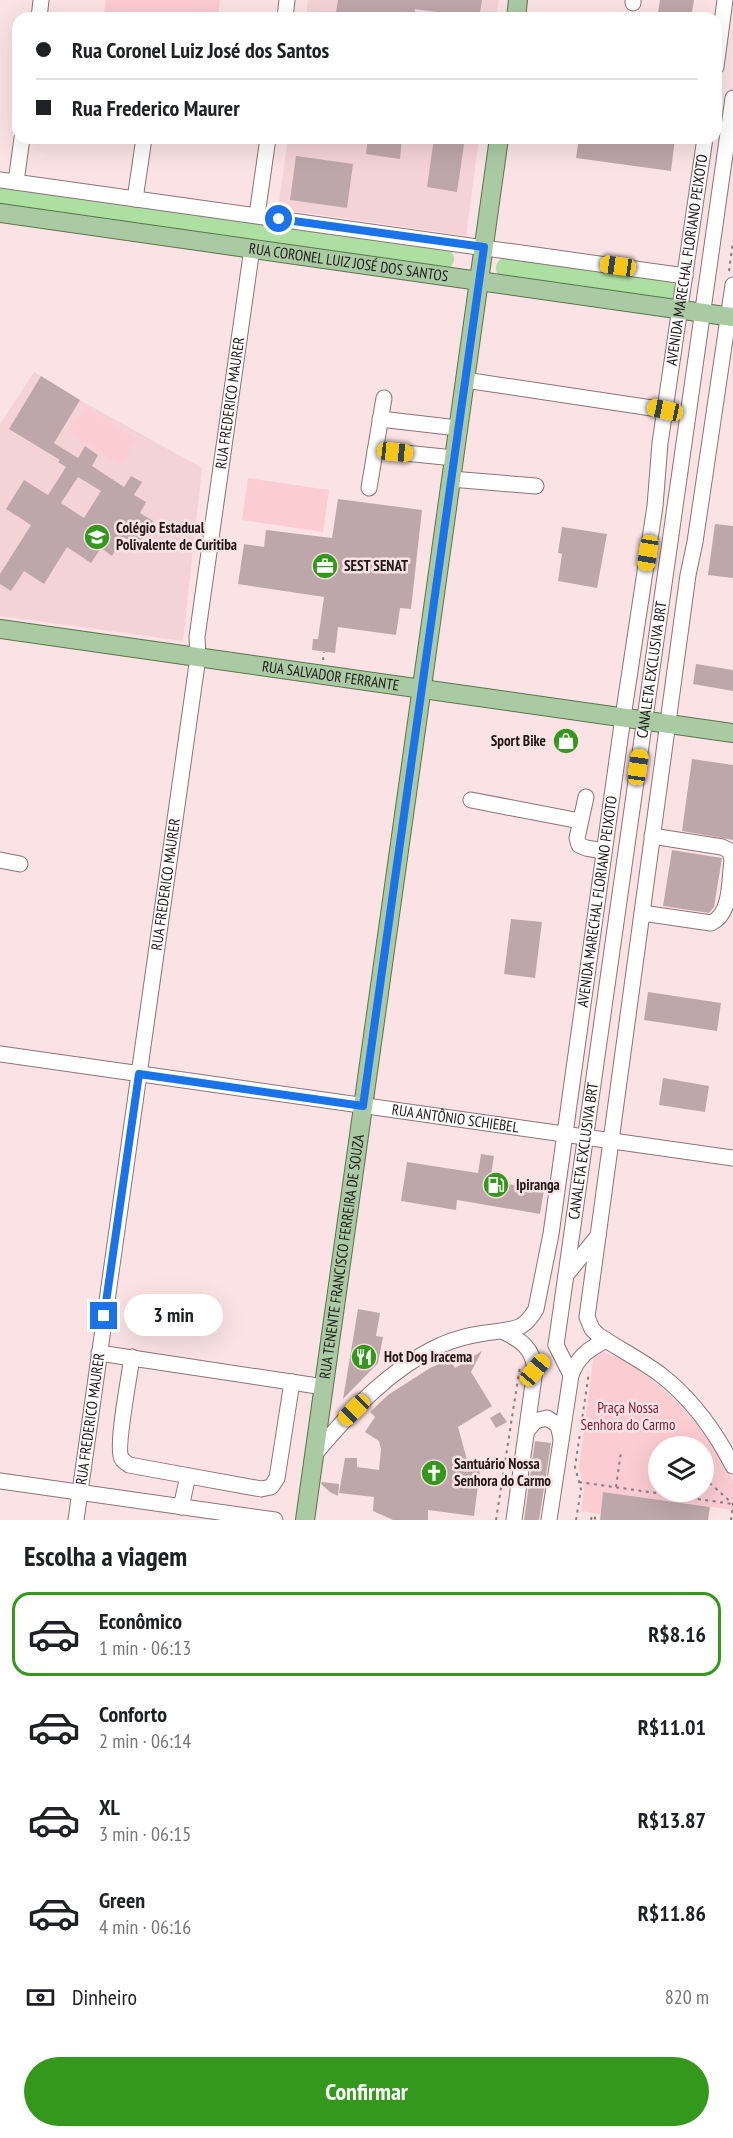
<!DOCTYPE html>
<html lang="pt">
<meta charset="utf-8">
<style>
body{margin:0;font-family:"PT Sans Narrow",sans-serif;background:#f6f6f6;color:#202124;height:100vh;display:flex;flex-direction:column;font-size:22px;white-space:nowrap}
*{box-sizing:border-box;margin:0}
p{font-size:20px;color:#757577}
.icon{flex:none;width:33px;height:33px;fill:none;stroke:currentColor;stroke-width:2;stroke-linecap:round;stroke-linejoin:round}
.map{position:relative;height:1520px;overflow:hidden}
.side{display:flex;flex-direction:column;background:#fff;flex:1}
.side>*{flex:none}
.hud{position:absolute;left:12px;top:12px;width:710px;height:132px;border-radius:18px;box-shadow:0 6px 24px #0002;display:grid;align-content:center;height:132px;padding:0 24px;background:#fff}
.fabs{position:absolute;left:648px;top:1436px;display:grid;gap:12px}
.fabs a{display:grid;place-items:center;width:66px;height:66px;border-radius:50%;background:#fff;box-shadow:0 6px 24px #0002;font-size:30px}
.end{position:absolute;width:27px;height:27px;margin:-14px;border:8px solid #1a73e8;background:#fff;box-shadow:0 0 0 3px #fff}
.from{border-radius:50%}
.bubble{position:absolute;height:42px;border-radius:21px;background:#fff;box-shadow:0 6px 24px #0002;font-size:20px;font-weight:800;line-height:42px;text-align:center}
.car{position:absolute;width:18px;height:36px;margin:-18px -9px;border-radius:8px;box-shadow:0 0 4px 2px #0007;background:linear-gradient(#f5c518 24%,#345 0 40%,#f5c518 0 76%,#345 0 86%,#f5c518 0)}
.hud b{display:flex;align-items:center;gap:21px;height:57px;font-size:22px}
.hud b+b{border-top:2px solid #e0e0e0}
.hud i{width:15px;height:15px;background:#202124}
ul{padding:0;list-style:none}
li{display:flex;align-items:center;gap:18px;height:84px;margin:0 12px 9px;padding:0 12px;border:3px solid transparent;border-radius:18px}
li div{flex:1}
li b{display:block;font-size:22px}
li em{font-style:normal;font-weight:800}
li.on{border-color:#34981c}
li>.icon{width:54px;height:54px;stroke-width:1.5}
h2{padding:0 24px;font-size:27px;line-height:72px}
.pay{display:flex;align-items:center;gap:15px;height:66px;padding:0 24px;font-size:22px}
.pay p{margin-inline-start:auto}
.primary-button{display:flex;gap:12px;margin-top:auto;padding:12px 24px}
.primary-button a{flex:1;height:69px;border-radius:36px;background:#34981c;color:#fff;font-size:24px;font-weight:800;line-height:69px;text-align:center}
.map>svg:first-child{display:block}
</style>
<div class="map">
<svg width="733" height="1520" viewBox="0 0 733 1520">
<rect width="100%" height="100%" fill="#fbe3e5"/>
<path fill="#f4d3d7" d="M308,0H499L496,18H306Z
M288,138H479L466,236L278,209Z
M34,372L80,400L202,468L183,641L0,616V424Z"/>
<path fill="#fbccd2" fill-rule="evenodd" d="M106,0H220L218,18H103Z
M85,407L136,439L121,465L69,433Z
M248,478L329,490L323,532L242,520Z
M600,1351C648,1366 698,1418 722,1461C726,1468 731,1475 733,1482C733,1491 733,1501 733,1510L604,1492L600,1514L581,1511L584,1489L579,1468L594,1353ZM658,1446H704V1491H658Z"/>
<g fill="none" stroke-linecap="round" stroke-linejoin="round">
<path stroke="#acdfa1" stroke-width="22" d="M0,196L443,259
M507,268L665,290"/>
</g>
<path fill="#bea7aa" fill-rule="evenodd" d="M338,0H482L479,18L415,9L414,18H344V13L336,12Z
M660,0H694L691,18H657Z
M368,138H402L400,159L366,154Z
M434,138H465L457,192L427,187Z
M579,138H675L671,171L576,158Z
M296,156L353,164L347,208L290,200Z
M41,376L80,400L54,443L78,458L85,446L98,455L92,466L124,487L131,476L142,482L134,495L146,502L140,513L153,521L138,546L124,537L112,556L101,548L91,563L67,547L44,584L24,571L11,591L0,584V574L31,525L6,509L24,480L48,495L66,467L58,462L60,460L9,429ZM78,477L101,491L84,518L61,503Z
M338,499L422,510L411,609L400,608L396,635L338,627L335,653L312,650L313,639H318L324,597L238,584L244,544L264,547L266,530L332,538Z
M715,524L733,526V578L708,575Z
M562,527L607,534L597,588L558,581L562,554L558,553Z
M696,664L733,670V691L693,684Z
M692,759L733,765V840L682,831Z
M672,850L722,858L714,907L709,913L663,906Z
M511,919L542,922L535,978L504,974Z
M648,992L721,1003L717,1031L644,1020Z
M663,1078L709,1086L705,1112L659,1105Z
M481,1154L494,1156L490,1181L544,1190L540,1214L457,1200L456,1210L401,1201L407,1162L478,1173Z
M358,1309L380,1313L376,1336L383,1337L378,1363L343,1399Z
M482,1351L471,1372L492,1406L458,1427L467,1460L481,1462L474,1516L428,1510V1520H393L373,1511L374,1497L339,1493L345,1458H357V1467L379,1470L381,1449L379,1441L365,1432L375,1417L370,1412L388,1395L430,1368L450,1359L455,1368Z
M500,1412L507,1422L496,1428L490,1418Z
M535,1441L551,1443L539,1520H524Z
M322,1482L339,1484L338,1496L330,1492L321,1484Z
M603,1492L710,1507L708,1520H600Z"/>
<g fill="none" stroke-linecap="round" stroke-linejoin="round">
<g stroke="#8a7477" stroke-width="17">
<g id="minor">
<path d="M633,3V0"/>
<path d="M39,18L41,0"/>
<path d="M285,18L287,0"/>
<path d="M716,67L725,0"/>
<path d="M0,180L685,276"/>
<path d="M16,182L22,138"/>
<path d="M135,199L144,138"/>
<path d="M257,215L268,138"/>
<path d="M733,285L695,542L688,575L587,1317L592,1329L598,1335C619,1349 641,1360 661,1375C692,1399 715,1431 733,1466"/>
<path d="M465,380L665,410"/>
<path d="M380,419L458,428"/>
<path d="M375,450L454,458"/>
<path d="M451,479L536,486"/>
<path d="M369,488L384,398"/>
<path d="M586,797L577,838L579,845L586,848L604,851"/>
<path d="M471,800L580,821"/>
<path d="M0,860L20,864"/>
<path d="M642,913L711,923C732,914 729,880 732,860L730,851L722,847L652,836"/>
<path id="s1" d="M0,1054L733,1158"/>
<path d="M566,1275L598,1236"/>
<path d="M502,1331C521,1340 533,1348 535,1370L514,1520"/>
<path id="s2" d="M556,1345L733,98"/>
<path d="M556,1345L571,1375"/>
<path d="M99,1353L324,1387"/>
<path d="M132,1357C130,1373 115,1450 122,1459C124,1462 127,1463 129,1465L261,1489L271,1487L277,1478L292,1382"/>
<path d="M527,1431L535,1421L547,1418L558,1425L561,1438"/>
<path id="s3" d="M314,1455C350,1412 389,1369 441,1345C455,1339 471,1335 485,1333C497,1331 511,1331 521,1326C528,1322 532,1316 536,1309L551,1234L623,717L655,506L660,443L705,138"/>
<path d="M0,1481L275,1520"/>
<path d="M181,1507L188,1476"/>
<path id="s4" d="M76,1520L198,657L197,637L252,248"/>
<path d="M549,1520L571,1375C578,1356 589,1349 606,1340"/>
</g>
</g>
<g stroke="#55754b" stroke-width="20">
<g id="major">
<path d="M516,18L518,0"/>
<path id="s5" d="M0,213L733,317"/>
<path id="s6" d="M0,629L733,733"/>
<path id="s7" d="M305,1520L499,138"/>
</g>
</g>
<path stroke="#8c7c7e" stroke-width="2" stroke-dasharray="3 4.5" stroke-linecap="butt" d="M729,271L733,241
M323,660L324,652
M704,1478L733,1504L731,1520
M579,1482L733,1504
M616,1487L621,1452
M496,1520L520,1366
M576,1520L581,1489L575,1467L589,1372
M591,1520L592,1516H595V1520"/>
<use href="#minor" stroke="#fff" stroke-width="15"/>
<use href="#major" stroke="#aacaa4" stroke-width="18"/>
</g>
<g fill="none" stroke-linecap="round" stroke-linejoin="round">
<path stroke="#1a73e8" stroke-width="8" d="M104,1316L139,1074L363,1106L484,247L279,219"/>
</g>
<defs>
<g id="school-disc" transform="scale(1.35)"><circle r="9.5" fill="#34981c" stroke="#fbe3e5"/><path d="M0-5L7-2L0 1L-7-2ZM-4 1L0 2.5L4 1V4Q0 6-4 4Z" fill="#fff"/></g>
<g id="office-disc" transform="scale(1.35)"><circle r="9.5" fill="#34981c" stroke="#fbe3e5"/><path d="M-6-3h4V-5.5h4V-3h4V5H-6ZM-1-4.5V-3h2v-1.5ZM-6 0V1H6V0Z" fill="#fff"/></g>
<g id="shop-disc" transform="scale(1.35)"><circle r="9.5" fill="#34981c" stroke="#fbe3e5"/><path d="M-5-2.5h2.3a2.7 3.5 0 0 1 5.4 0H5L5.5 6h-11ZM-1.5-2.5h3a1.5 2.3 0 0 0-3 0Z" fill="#fff"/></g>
<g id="fuel-disc" transform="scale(1.35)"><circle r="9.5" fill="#34981c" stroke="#fbe3e5"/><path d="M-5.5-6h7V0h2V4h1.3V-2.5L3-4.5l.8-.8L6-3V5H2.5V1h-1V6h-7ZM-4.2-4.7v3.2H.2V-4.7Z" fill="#fff"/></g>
<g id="restaurant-disc" transform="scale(1.35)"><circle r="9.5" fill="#34981c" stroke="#fbe3e5"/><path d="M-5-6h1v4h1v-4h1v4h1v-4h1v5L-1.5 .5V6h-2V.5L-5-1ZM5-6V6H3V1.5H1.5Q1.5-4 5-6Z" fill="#fff"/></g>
<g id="church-disc" transform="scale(1.35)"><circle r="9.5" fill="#34981c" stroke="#fbe3e5"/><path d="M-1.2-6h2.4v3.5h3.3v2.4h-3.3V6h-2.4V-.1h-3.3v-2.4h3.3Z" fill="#fff"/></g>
</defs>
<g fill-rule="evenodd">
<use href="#school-disc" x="97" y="537"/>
<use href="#office-disc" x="325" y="566"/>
<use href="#shop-disc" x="566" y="741"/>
<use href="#fuel-disc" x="496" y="1185"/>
<use href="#restaurant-disc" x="364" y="1357"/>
<use href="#church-disc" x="434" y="1473"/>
</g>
<g text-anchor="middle" stroke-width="5" stroke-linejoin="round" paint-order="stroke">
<g font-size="15" fill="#201718" stroke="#fbe3e5">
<text dy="5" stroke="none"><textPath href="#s3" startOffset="1335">AVENIDA MARECHAL FLORIANO PEIXOTO</textPath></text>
<text dy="5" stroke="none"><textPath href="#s5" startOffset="352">RUA CORONEL LUIZ JOSÉ DOS SANTOS</textPath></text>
<text dy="5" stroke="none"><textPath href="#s4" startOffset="1128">RUA FREDERICO MAURER</textPath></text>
<text dy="5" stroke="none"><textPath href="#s2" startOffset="682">CANALETA EXCLUSIVA BRT</textPath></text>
<text dy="5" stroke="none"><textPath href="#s6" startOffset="334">RUA SALVADOR FERRANTE</textPath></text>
<text dy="5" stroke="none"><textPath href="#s4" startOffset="642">RUA FREDERICO MAURER</textPath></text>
<text dy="5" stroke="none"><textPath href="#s3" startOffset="687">AVENIDA MARECHAL FLORIANO PEIXOTO</textPath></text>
<text dy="5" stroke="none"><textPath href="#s1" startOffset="460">RUA ANTÔNIO SCHIEBEL</textPath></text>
<text dy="5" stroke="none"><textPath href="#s2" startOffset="196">CANALETA EXCLUSIVA BRT</textPath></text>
<text dy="5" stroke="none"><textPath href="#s7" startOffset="266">RUA TENENTE FRANCISCO FERREIRA DE SOUZA</textPath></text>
<text dy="5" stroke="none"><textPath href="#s4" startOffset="102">RUA FREDERICO MAURER</textPath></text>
</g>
<g font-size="15" font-weight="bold" fill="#201718" stroke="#fbe3e5" text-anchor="start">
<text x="116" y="533">Colégio Estadual<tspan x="116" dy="17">Polivalente de Curitiba</tspan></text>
<text x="344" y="571">SEST SENAT</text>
<text x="546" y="746" text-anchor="end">Sport Bike</text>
<text x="516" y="1190">Ipiranga</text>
<text x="384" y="1362">Hot Dog Iracema</text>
<text x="454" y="1469">Santuário Nossa<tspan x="454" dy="17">Senhora do Carmo</tspan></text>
</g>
<g font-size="15" fill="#7a1b35" stroke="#fbe3e5">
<text x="628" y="1413">Praça Nossa<tspan x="628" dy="17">Senhora do Carmo</tspan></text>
</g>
</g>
</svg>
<div class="fabs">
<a><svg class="icon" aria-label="layers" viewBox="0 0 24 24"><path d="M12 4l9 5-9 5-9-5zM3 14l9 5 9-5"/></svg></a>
</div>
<i class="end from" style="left:279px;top:219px"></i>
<i class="end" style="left:104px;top:1316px"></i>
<div class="bubble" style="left:124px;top:1294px;width:99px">3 min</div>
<i class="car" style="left:618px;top:266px;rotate:278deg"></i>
<i class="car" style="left:665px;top:410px;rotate:282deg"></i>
<i class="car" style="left:395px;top:452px;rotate:96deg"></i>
<i class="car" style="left:648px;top:553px;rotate:189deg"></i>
<i class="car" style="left:638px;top:767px;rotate:8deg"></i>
<i class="car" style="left:535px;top:1370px;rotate:40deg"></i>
<i class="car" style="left:354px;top:1410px;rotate:225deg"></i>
<div class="hud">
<b><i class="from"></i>Rua Coronel Luiz José dos Santos</b>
<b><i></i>Rua Frederico Maurer</b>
</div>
</div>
<section class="side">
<h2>Escolha a viagem</h2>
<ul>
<li class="on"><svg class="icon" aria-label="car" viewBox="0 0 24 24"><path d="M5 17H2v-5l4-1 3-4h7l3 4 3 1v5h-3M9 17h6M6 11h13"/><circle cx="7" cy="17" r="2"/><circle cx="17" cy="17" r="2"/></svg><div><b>Econômico</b><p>1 min · 06:13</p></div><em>R$8.16</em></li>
<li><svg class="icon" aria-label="car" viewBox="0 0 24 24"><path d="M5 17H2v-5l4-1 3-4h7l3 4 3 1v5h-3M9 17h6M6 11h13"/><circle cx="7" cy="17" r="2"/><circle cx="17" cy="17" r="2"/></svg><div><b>Conforto</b><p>2 min · 06:14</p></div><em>R$11.01</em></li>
<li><svg class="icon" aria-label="car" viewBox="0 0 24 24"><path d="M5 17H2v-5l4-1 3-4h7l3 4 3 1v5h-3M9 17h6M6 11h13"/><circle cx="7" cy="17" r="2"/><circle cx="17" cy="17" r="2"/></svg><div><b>XL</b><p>3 min · 06:15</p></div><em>R$13.87</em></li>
<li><svg class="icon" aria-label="car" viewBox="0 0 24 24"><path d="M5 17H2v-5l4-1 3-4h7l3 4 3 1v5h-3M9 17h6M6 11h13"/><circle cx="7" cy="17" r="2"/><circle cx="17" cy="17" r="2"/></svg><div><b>Green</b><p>4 min · 06:16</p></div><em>R$11.86</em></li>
</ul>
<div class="pay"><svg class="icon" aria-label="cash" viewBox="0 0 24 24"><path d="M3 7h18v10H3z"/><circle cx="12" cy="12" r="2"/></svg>Dinheiro<p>820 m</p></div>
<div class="primary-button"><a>Confirmar</a></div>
</section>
